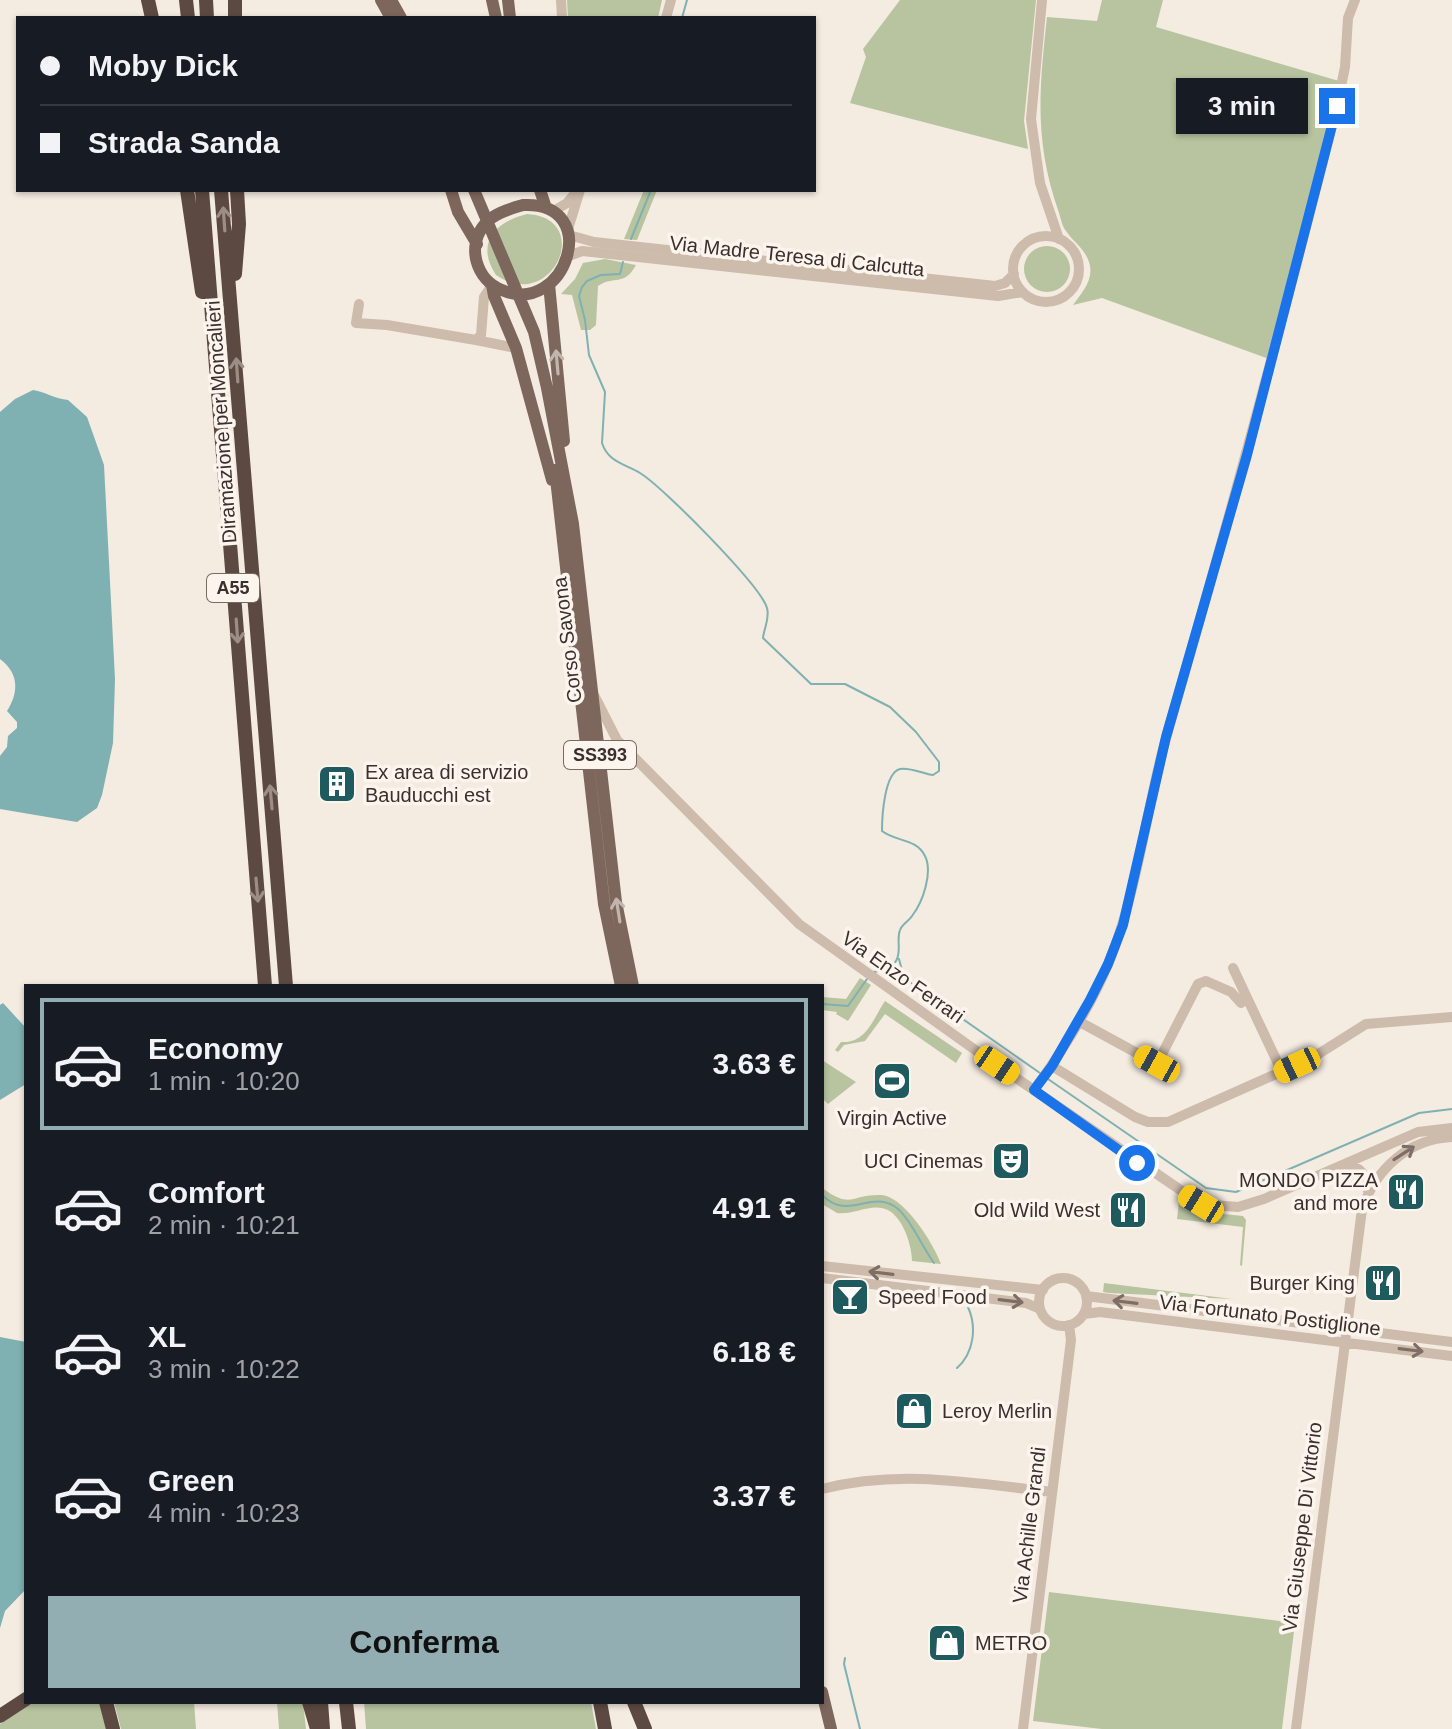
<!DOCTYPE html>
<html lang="it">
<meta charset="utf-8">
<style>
body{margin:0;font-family:Arial,sans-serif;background:#20242c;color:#f1f3f6;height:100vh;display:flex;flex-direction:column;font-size:30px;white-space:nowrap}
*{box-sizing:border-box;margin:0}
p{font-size:26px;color:#9ea1a6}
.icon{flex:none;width:44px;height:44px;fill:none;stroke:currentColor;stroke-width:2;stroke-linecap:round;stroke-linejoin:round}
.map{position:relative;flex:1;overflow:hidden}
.side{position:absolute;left:24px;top:984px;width:800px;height:720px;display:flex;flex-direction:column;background:#171b24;border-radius:0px;box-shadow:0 2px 6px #0004}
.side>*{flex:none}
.hud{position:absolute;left:16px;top:16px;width:800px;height:176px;border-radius:0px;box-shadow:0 2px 6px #0004;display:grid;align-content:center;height:176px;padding:0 24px;background:#171b24}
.end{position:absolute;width:36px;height:36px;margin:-18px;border:10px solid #1a73e8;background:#fff;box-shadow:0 0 0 4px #fff}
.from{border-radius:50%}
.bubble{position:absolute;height:56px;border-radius:0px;background:#171b24;box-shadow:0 2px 6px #0004;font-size:26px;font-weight:800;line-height:56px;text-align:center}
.car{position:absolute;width:24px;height:48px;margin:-24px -12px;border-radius:10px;box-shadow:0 0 6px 2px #0007;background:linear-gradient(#f5c518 24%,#345 0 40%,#f5c518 0 76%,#345 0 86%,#f5c518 0)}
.hud b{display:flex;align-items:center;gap:28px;height:76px;font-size:30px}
.hud b+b{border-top:2px solid #363941}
.hud i{width:20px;height:20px;background:#f1f3f6}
ul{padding:14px 0 0;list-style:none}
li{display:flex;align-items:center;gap:24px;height:132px;margin:0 16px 12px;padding:0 8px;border:4px solid transparent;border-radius:0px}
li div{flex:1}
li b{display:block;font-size:30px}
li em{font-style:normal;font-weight:800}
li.active{border-color:#92aeb2}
li>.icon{width:72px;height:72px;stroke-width:1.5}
.cta{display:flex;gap:16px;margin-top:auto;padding:16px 24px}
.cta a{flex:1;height:92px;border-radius:0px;background:#92aeb2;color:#111;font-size:32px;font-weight:800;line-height:92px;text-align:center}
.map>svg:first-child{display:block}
</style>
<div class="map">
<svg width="1452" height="1729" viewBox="0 0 1452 1729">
<rect width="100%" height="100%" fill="#f4ebe1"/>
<path fill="#b8c4a0" d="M567,0H662L658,18H568Z
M900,0H1036L1024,121L1028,149L850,103L866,57L863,49Z
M1102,0H1163L1156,27L1339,81L1269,359L1102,298L1073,305C1081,294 1093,281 1090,266C1087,250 1074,243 1066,231C1062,226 1061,219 1059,213C1034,141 1039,91 1047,17L1097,21Z
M644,190H657L637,240L624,239Z
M527,214C595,218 552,314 496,275C475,243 495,222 527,214Z
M1024 269a23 23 0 1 1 46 0a23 23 0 1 1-46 0Z
M605,259L636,265C624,287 614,275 598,286L596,325L590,330H581L572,295L561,294L575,279L583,263Z
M860,978L871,985L848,1021L836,1014L837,1012L822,1010V997L846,999Z
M885,1001L962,1053L956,1063L885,1014L865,1041L844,1045L838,1052L835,1050L841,1042C866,1044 873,1019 885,1001Z
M822,1060L856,1082L828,1104L822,1098Z
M822,1188C853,1210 850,1194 881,1195C904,1196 934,1244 941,1264L912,1261C912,1244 901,1211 882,1208C868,1205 852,1215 837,1213L822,1204Z
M1179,1201L1195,1211L1243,1216L1246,1220L1242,1266L1240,1265L1243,1227L1177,1219Z
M1104,1283L1232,1299L1109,1293L1103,1292Z
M1049,1592L1295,1623L1282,1729H1102L1033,1721Z
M33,1702H99L106,1729H0V1724Z
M114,1702H194L196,1729H121Z
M277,1702H303L306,1729H279Z
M364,1702H591L596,1729H366Z"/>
<path fill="#7fb0b2" d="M33,390C46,392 55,399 68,400L87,417L104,465L115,679L113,743L102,795L97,808L77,822L0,809V756L7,747L8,736L17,728V722L7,711C19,692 19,673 0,659V412L15,399Z
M3,1003L26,1028V1084L0,1100V1005Z
M0,1337L26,1342V1589L5,1611L0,1628Z"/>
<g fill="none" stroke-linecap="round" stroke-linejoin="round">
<path stroke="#7fb0b2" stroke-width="2" d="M682,18L687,0
M631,239L651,190
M623,262L620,274L601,275L587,281L582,287L579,296L585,320L589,355L605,392L602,443C608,462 625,464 640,473C662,486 761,586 767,608C770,619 764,628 763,638L811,684H845L890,707L916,732L939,762V771L933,775C924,774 910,767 900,769C884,773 882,818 882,831C896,842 916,838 925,856C933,872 923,902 912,916C909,921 902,924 900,930C896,940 902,951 896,961C891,969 883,970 874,972
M899,959L904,978L1040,1073
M822,1004L848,1006L867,979
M1048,1079L1206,1188L1236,1192L1419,1113L1452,1109
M822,1195C848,1221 869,1191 894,1206C908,1214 923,1248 934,1263
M957,1368C974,1353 977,1327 968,1307
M845,1658L844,1664L860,1729"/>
<path stroke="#cdbbac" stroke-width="10" d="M561,0L562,18
M1042,0L1031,119L1040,183L1059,239
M666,18L671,0
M552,212L567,203L577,191
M568,229L580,190
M569,235L594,242L995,286L1005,283L1014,274
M1013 269a33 33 0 1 1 66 0a33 33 0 1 1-66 0Z
M569,256L582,251L592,252L998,296L1023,292
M359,304L356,323L387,325L476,340L481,335L484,297L492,285
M476,340L516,348
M594,695L617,740L799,924L978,1052L1201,1204L1238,1207L1264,1199L1418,1132L1452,1128
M1233,968L1282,1072
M1078,1021L1157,1064L1198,984L1206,981L1231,992L1241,1003
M1052,1066L1135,1117L1148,1122H1168L1312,1058L1366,1024L1452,1017
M1034,1090C1070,1041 1105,984 1122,925C1142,862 1149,795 1168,731C1228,524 1284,316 1337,106L1345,67L1348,18L1355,0
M1347,1165C1362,1167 1367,1176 1368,1191
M822,1266L1043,1290
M822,1278L1026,1303L1040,1309
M1039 1302a24 24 0 1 1 48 0a24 24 0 1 1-48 0Z
M1086,1296L1452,1342
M1084,1314L1100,1312L1452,1356
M822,1489C900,1469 973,1483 1052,1492
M1023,1729L1071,1340L1069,1325
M1296,1729L1362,1209C1376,1169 1408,1139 1452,1137"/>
<path stroke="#7d675c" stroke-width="12" d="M381,0L391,18
M391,0L401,18
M492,0L496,18
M508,0L510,18
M451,190L458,212L477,244
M474,190L534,332L547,388L573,524L616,902L633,986
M540,190L546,208
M523,205C604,201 566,318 502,290C476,280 466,246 485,224C494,213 510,209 523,205Z
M549,284L564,441
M492,285L494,296L516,348L552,480
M555,470L604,904L621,986
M822,1692L831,1729"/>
<path stroke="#5c4a42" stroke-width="14" d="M148,0L152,18
M186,0L188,18
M206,0L207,18
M235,0V18
M187,190L202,292
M202,190L265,986
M221,190L286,986
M235,274L239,224L237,190
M106,1702L113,1729
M309,1702L317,1729
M321,1702L323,1729
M346,1702L349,1729
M600,1702L605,1729
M634,1702L645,1729
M0,1716L26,1699"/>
</g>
<defs><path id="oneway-shaft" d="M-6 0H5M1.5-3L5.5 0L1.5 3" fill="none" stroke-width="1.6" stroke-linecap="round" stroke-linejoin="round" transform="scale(2)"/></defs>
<g stroke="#9c8e87">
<use href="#oneway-shaft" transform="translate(224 219) rotate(-94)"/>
<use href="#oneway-shaft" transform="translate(237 370) rotate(-94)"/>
<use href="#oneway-shaft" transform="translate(237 631) rotate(86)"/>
<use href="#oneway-shaft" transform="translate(271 797) rotate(-95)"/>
<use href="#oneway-shaft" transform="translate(257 890) rotate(85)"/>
</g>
<g stroke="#c2b5ac">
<use href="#oneway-shaft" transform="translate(557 362) rotate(-95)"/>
<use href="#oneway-shaft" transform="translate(618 910) rotate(-99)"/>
</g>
<g stroke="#7d6f65">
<use href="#oneway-shaft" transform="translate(1404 1153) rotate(-33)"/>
<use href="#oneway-shaft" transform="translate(881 1273) rotate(-173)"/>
<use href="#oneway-shaft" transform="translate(1011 1301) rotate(7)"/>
<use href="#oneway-shaft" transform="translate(1125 1302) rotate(-173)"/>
<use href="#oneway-shaft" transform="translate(1411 1350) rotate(7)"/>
</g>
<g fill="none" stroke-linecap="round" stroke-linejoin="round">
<path stroke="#1a73e8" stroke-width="10" d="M1137,1163L1034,1090L1052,1066L1090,1000L1108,964L1123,925L1166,737L1247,455L1337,106"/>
</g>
<defs>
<g id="building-square" transform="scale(2)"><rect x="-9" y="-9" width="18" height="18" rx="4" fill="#1f5a5e" stroke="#fbf5ee"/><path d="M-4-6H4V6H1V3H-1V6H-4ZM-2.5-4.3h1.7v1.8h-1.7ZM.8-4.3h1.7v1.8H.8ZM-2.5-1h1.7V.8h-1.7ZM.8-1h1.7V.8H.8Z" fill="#fff"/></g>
<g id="stadium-square" transform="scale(2)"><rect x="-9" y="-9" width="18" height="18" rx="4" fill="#1f5a5e" stroke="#fbf5ee"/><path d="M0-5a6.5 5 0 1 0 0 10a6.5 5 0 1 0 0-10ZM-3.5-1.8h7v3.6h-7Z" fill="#fff"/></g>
<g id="theatre-square" transform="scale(2)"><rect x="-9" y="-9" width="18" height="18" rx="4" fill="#1f5a5e" stroke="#fbf5ee"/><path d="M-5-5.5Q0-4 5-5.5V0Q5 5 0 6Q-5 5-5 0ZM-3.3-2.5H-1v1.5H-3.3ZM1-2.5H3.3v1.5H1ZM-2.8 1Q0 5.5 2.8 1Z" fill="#fff"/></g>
<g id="restaurant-square" transform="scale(2)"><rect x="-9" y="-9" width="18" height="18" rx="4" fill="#1f5a5e" stroke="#fbf5ee"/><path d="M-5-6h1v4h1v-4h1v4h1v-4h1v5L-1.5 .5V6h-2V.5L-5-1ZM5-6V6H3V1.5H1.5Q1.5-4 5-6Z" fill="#fff"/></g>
<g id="bar-square" transform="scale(2)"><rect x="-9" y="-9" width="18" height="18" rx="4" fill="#1f5a5e" stroke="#fbf5ee"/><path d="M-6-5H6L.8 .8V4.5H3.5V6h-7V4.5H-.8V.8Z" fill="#fff"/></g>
<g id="shop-square" transform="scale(2)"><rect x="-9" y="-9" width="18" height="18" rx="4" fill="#1f5a5e" stroke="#fbf5ee"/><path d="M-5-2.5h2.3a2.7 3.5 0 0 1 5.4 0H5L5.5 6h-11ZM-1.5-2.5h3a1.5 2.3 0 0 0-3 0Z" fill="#fff"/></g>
</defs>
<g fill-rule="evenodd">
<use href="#building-square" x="337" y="784"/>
<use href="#stadium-square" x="892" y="1081"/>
<use href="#theatre-square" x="1011" y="1161"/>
<use href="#restaurant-square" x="1406" y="1192"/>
<use href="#restaurant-square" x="1128" y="1210"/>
<use href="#restaurant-square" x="1383" y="1283"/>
<use href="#bar-square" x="850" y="1297"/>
<use href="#shop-square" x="914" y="1411"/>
<use href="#shop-square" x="947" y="1643"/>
</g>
<g text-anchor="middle" stroke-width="7" stroke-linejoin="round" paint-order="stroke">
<g fill="#fbf5ee" stroke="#756b66" stroke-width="2">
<rect x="207" y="574" width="52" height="28" rx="6"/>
<rect x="564" y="741" width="72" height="28" rx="6"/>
</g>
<g font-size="18" font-weight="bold" fill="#3b302b">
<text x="233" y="594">A55</text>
<text x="600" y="761">SS393</text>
</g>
<g font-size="20" fill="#3b302b" stroke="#fbf5ee">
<text transform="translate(797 256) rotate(6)" y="7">Via Madre Teresa di Calcutta</text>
<text transform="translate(221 422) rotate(-94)" y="7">Diramazione per Moncalieri</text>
<text transform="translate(567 640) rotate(-97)" y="7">Corso Savona</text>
<text transform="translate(903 977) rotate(35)" y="7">Via Enzo Ferrari</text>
<text transform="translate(1270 1315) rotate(7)" y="7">Via Fortunato Postiglione</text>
<text transform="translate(1029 1525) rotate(-83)" y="7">Via Achille Grandi</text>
<text transform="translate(1302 1527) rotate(-83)" y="7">Via Giuseppe Di Vittorio</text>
</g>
<g font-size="20" fill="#3b302b" stroke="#fbf5ee" text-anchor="start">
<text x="365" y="779">Ex area di servizio<tspan x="365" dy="23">Bauducchi est</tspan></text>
<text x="892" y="1125" text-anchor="middle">Virgin Active</text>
<text x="983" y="1168" text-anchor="end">UCI Cinemas</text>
<text x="1378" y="1187" text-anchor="end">MONDO PIZZA<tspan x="1378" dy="23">and more</tspan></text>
<text x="1100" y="1217" text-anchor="end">Old Wild West</text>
<text x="1355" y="1290" text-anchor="end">Burger King</text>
<text x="878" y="1304">Speed Food</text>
<text x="942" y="1418">Leroy Merlin</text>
<text x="975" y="1650">METRO</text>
</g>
</g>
</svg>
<i class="end from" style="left:1137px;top:1163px"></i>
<i class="end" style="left:1337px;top:106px"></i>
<div class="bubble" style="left:1176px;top:78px;width:132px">3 min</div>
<i class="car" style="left:1157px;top:1064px;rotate:299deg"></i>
<i class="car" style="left:997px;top:1065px;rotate:124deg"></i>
<i class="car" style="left:1297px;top:1065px;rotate:245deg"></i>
<i class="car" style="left:1201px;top:1204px;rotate:301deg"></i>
<div class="hud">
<b><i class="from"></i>Moby Dick</b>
<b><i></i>Strada Sanda</b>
</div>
<section class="side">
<ul>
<li class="active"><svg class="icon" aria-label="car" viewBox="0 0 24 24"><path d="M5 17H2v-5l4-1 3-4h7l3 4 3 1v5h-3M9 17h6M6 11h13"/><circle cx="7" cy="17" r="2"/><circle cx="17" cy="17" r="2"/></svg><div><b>Economy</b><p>1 min · 10:20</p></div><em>3.63 €</em></li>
<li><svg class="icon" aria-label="car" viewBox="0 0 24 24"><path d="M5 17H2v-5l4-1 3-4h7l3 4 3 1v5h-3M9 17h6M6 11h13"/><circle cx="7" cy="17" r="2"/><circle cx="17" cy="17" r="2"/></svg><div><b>Comfort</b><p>2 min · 10:21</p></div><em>4.91 €</em></li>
<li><svg class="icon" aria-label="car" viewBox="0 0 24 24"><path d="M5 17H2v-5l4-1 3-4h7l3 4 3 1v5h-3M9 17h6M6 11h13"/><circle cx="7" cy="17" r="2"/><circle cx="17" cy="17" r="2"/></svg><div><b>XL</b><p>3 min · 10:22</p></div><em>6.18 €</em></li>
<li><svg class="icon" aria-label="car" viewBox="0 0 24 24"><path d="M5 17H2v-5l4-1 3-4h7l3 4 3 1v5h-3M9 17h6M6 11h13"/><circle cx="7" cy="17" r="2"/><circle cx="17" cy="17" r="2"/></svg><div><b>Green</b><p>4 min · 10:23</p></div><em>3.37 €</em></li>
</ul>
<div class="cta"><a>Conferma</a></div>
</section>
</div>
